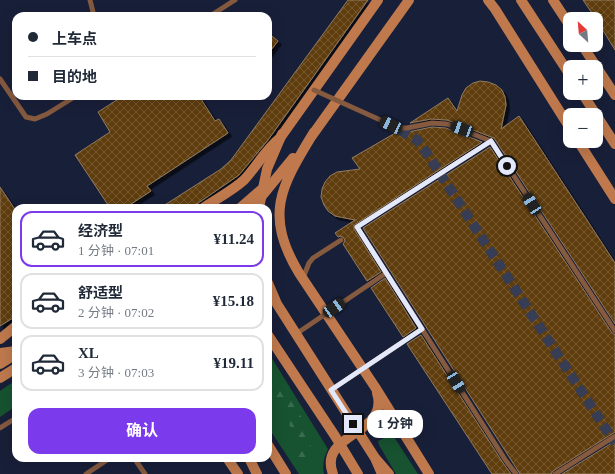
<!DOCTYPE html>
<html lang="zh">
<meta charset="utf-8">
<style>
body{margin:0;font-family:"Times New Roman","Noto Sans SC",serif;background:#f2f2f3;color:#1f2937;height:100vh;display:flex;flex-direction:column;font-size:15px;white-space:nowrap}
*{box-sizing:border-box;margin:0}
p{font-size:13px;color:#747a83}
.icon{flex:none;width:22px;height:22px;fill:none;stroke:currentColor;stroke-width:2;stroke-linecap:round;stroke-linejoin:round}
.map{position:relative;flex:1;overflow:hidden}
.sheet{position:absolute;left:12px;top:204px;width:260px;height:258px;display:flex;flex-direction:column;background:#fff;border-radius:12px;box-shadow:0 4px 16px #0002}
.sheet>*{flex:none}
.top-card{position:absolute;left:12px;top:12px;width:260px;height:88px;border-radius:12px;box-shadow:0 4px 16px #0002;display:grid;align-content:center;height:88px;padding:0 16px;background:#fff}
.needle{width:26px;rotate:334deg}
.tools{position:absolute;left:563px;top:12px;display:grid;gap:8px}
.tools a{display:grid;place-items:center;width:40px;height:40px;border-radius:8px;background:#fff;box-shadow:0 4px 16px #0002;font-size:20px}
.end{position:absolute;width:18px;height:18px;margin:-9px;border:5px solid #e3e9fa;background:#111;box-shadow:0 0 0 2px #111}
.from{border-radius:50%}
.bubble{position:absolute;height:28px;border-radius:12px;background:#fff;box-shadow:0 4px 16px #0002;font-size:13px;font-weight:700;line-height:28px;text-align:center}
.car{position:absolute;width:12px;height:24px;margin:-12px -6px;border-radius:5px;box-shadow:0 0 3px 1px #0007;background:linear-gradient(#222 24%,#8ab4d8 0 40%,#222 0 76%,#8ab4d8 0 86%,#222 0)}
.top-card b{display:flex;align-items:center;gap:14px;height:38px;font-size:15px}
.top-card b+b{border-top:1px solid #e0e1e3}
.top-card i{width:10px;height:10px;background:#1f2937}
ul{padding:7px 0 0;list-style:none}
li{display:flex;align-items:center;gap:12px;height:56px;margin:0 8px 6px;padding:0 8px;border:2px solid #e0e1e3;border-radius:12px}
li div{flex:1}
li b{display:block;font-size:15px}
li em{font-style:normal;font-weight:700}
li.current{border-color:#7c3aed}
li>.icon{width:36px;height:36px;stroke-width:1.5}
.action{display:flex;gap:8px;margin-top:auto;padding:8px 16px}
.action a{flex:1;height:46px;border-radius:12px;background:#7c3aed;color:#fff;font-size:16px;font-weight:700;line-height:46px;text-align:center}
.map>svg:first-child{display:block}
</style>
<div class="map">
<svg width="615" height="474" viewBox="0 0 615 474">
<defs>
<pattern id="forest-firs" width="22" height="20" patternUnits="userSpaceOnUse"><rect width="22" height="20" fill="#175330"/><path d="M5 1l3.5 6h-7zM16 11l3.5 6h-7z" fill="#396c4f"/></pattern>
<pattern id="building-cross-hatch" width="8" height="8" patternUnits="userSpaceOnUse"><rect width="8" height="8" fill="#5e3d0d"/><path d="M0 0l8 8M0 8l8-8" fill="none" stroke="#755931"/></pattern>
<filter id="shadow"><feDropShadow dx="3.5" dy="3.5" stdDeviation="0" flood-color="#0009"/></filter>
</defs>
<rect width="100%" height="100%" fill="#181f38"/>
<path fill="#175330" d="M268,352L328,449C324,457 322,465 324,474H299L268,427Z
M16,380V406L0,417V391Z
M388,436L394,437L418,474H396L379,445L378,441Z"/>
<path fill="url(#forest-firs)" d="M268,362L303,420L312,438L306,472L297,456L288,418L268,394Z"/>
<path fill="url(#building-cross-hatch)" stroke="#927b5f" filter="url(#shadow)" d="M348,0H368L268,140L239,175L191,208H160L221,169L231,160Z
M583,0H615V50L596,19Z
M268,33L278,41L268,54Z
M480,81L488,82L496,85L502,90L505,97L506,105L501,129L519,116L615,263V324L494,138L447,120L431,119L410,123L448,98L457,111L462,95L466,88L473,83Z
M123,96H199L215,121L219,119L228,133L147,186L151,191L125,208H110L75,155L110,132L98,112Z
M432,127L446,128L482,142L354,225V229L381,272L367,281L343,244L345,241L344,238L341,236L338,237L335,233L355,220L335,216L328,211L324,205L321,197L322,189L325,182L330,176L337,172L360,169L352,158L397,132H408Z
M490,147L612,333L615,335V432L553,471L551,474H520L363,228Z
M0,187L16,211V316L0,326Z
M385,278L416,328L403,337L371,288Z
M421,335L503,463L511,474H492L407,344Z
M615,441V474H562Z"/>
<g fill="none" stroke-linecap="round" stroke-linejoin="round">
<path stroke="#363d55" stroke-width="10" stroke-dasharray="10 5" stroke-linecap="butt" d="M400,130L417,140L426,152L615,443"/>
<path stroke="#855a3f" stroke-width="5" d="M90,0L94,16
M210,16L235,0
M0,79L26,117L35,119L47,114L76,96
M303,278L309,263L313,258L341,240
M0,428L16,418
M134,458L145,474
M86,474L110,458"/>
<path stroke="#bf794d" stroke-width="10" d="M488,0L495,9L570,128
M521,0L570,75
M553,0L570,26
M582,45L615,95
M582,93L615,144
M314,132C282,185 263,213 299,273L375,387L429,474
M311,137L409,0
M578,141L615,199
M203,208C216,199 232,191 244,180C257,166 265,150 280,138L378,0
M240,208L262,189
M252,208L293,158
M0,339L16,326
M0,364L16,354
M0,378L16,368
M368,425C380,423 389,421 399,430
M268,445L286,474
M227,458L238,474
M249,458L257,474
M376,459L389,474
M333,474C317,433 390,435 377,393"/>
<path stroke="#855a3f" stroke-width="5" d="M314,90L398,128H407L432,123L447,124L491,141L615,331
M491,141L357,227L506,461L516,474
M296,334L386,273
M331,390L422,329
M555,474L615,436"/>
<path stroke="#bf794d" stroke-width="10" d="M259,208L267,169L282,134
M268,283L277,304L375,458L382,474
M268,335L335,436L358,474
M0,353L16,351"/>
</g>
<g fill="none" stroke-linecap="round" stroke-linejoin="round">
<path stroke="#e3e9fa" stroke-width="5" d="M353,424L331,390L422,329L357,227L491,141L507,166"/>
</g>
</svg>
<div class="tools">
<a><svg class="needle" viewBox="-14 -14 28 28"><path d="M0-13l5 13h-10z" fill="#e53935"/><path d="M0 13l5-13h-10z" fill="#747a83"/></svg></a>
<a>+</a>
<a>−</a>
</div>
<i class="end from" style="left:507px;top:166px"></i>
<i class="end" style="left:353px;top:424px"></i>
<div class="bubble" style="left:367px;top:410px;width:56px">1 分钟</div>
<i class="car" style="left:391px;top:125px;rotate:295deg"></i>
<i class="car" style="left:462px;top:129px;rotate:290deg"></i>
<i class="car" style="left:532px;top:204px;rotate:327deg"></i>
<i class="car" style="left:334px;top:308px;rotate:56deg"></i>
<i class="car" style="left:456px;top:382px;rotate:148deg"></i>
<div class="top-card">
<b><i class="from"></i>上车点</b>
<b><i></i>目的地</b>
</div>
<section class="sheet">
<ul>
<li class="current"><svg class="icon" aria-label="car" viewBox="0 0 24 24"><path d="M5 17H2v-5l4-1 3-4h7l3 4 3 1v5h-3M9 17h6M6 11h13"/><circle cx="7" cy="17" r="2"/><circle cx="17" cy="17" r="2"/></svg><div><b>经济型</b><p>1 分钟 · 07:01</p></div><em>¥11.24</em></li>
<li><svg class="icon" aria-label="car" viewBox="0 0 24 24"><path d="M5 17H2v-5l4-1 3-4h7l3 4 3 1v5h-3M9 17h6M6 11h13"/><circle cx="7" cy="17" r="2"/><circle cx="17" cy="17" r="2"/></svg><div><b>舒适型</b><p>2 分钟 · 07:02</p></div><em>¥15.18</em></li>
<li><svg class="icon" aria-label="car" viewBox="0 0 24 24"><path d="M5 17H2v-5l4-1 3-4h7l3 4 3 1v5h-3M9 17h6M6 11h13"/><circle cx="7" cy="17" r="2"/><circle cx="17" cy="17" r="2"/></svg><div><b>XL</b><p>3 分钟 · 07:03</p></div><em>¥19.11</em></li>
</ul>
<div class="action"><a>确认</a></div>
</section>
</div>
